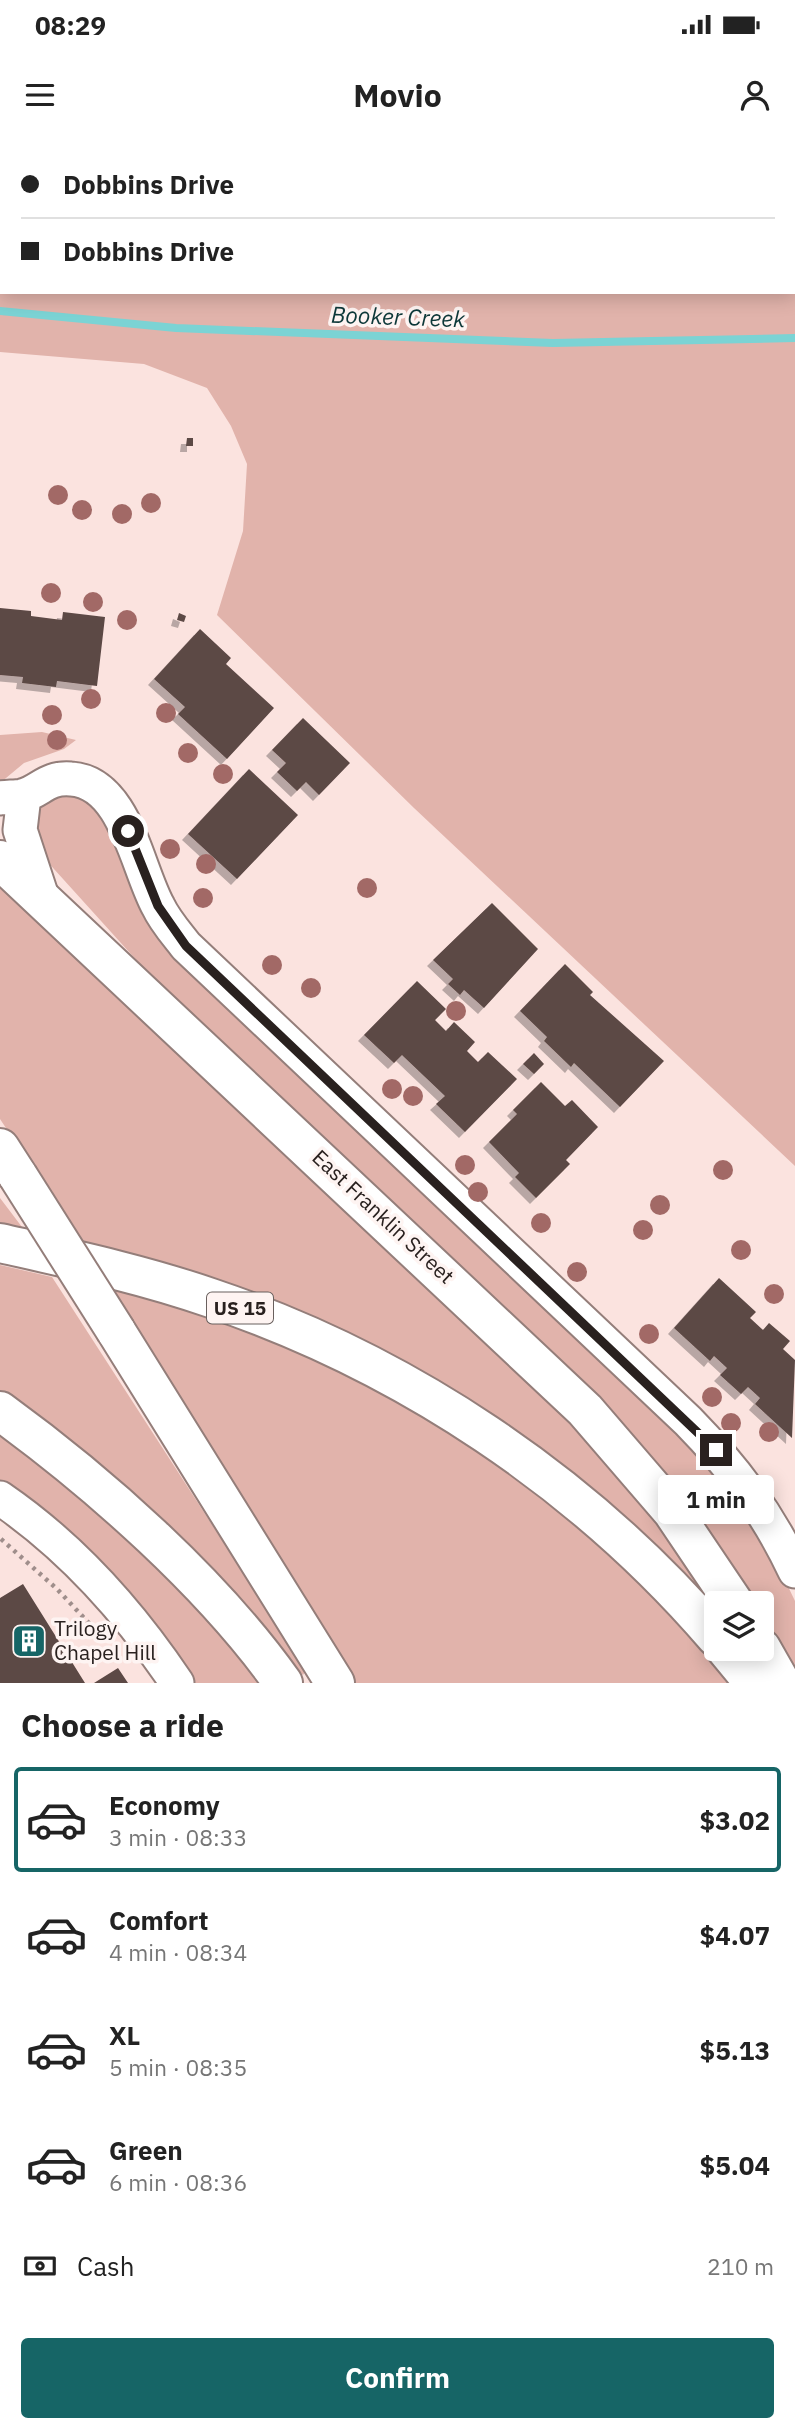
<!DOCTYPE html>
<meta charset="utf-8">
<style>
body{margin:0;font-family:"IBM Plex Sans",sans-serif;background:#f6f6f6;color:#222;height:100vh;display:flex;flex-direction:column;font-size:26px;white-space:nowrap}
*{box-sizing:border-box;margin:0}
p{font-size:23px;color:#767676}
.icon{flex:none;width:38px;height:38px;fill:none;stroke:currentColor;stroke-width:2;stroke-linecap:round;stroke-linejoin:round}
.map{position:relative;height:1543px;overflow:hidden}
.panel{display:flex;flex-direction:column;background:#fff;flex:1}
.panel>*{flex:none}
.hud{position:absolute;left:0px;top:0px;width:796px;height:154px;box-shadow:0 4px 18px #0003;display:grid;align-content:center;height:154px;padding:0 21px;background:#fff}
.controls{position:absolute;left:704px;top:1451px;display:grid;gap:14px}
.controls a{display:grid;place-items:center;width:70px;height:70px;border-radius:7px;background:#fff;box-shadow:0 4px 18px #0003;font-size:35px}
.end{position:absolute;width:32px;height:32px;margin:-16px;border:9px solid #29211f;background:#fff;box-shadow:0 0 0 4px #fff}
.from{border-radius:50%}
.bubble{position:absolute;height:49px;border-radius:7px;background:#fff;box-shadow:0 4px 18px #0003;font-size:23px;font-weight:700;line-height:49px;text-align:center}
.hud b{display:flex;align-items:center;gap:24px;height:66px;font-size:26px}
.hud b+b{border-top:2px solid #e0e0e0}
.hud i{width:18px;height:18px;background:#222}
ul{padding:0;list-style:none}
li{display:flex;align-items:center;gap:21px;height:105px;margin:0 14px 10px;padding:0 7px;border:4px solid transparent;border-radius:7px}
li div{flex:1}
li b{display:block;font-size:26px}
li em{font-style:normal;font-weight:700}
li.current{border-color:#166566}
li>.icon{width:63px;height:63px;stroke-width:1.5}
h2{padding:0 21px;font-size:32px;line-height:84px}
.pay{display:flex;align-items:center;gap:18px;height:77px;padding:0 21px;font-size:26px}
.pay p{margin-inline-start:auto}
.primary-button{display:flex;gap:14px;margin-top:auto;padding:14px 21px}
.primary-button a{flex:1;height:80px;border-radius:7px;background:#166566;color:#fff;font-size:28px;font-weight:700;line-height:80px;text-align:center}
.status{display:flex;justify-content:space-between;align-items:center;height:49px;padding:0 35px;background:#fff;direction:ltr}
.status svg{height:19px;fill:currentColor}
header{display:flex;justify-content:space-between;align-items:center;height:91px;padding:0 21px;background:#fff;font-size:32px;font-weight:700}
.map>svg:first-child{display:block}
</style>
<div class="status"><b>08:29</b><svg viewBox="0 0 49 12"><path d="M0 12V9h3v3zM5 12V6h3v6zM10 12V3h3v9zM15 12V0h3v12zM26 1h20v11H26zM47 4h2v5h-2z"/></svg></div>
<header><svg class="icon" aria-label="menu" viewBox="0 0 24 24"><path d="M4 6h16M4 12h16M4 18h16"/></svg>Movio<svg class="icon" aria-label="person" viewBox="0 0 24 24"><circle cx="12" cy="8" r="4"/><path d="M4 21q1-7 8-7t8 7"/></svg></header>
<div class="map">
<svg width="795" height="1543" viewBox="0 0 795 1543">
<defs>
<filter id="shadow"><feDropShadow dx="-6" dy="6" stdDeviation="0" flood-color="#0004"/></filter>
</defs>
<rect width="100%" height="100%" fill="#fbe3df"/>
<path fill="#e1b3ab" fill-rule="evenodd" d="M0,0H795V1026L414,668L217,475L243,391L247,324L231,286L207,248L144,224L0,212ZM2,2H794V152H2Z
M42,592L76,600L64,609L24,623L0,643V595Z
M69,651L100,669L129,735L704,1313L768,1405L795,1461V1538L761,1479V1463H751L177,865L35,708L36,666Z
M0,741L547,1254L653,1373L698,1442L696,1448L601,1362L83,1104L0,979Z
M0,1058L25,1091L0,1083Z
M0,1125L52,1137L306,1530L303,1535L229,1456L0,1256Z
M117,1146L169,1162L331,1223L488,1315L572,1379L677,1479L734,1543H349L110,1150Z
M0,1295C101,1365 183,1454 267,1543H192L11,1347L0,1341Z"/>
<g fill="none" stroke-linecap="round" stroke-linejoin="round">
<path stroke="#7bd3d4" stroke-width="8" d="M0,98H2
M0,171L176,188L553,203L795,198"/>
</g>
<path fill="#5c4845" filter="url(#shadow)" d="M187,298H193V306H186Z
M0,468L31,471V476L62,480L63,472L105,477L97,546L57,541L56,547L22,543L23,537L0,535Z
M179,473L186,476L184,482L177,480Z
M200,489L231,518L226,524L274,568L227,619L178,574L185,567L154,539Z
M303,578L350,623L319,655L306,642L297,651L277,632L286,623L272,610Z
M249,629L298,675L237,739L188,694Z
M492,763L538,809L484,868L464,850L460,855L448,844L453,839L433,820Z
M565,824L593,852L590,855L664,921L620,967L574,923L571,927L544,901L547,897L520,871Z
M417,841L446,869L435,880L446,891L454,882L475,902L467,911L478,922L488,912L517,939L465,992L436,964L445,956L404,917L402,915L394,923L364,895Z
M534,913L544,924L534,934L523,924Z
M541,942L565,966L572,960L598,987L566,1020L570,1024L536,1058L515,1037L519,1033L489,1002L517,974L513,970Z
M719,1138L756,1172L750,1178L763,1190L769,1183L790,1201L783,1209L795,1220L792,1298L755,1264L760,1258L748,1247L741,1254L720,1235L727,1228L714,1216L710,1221L674,1188Z
M23,1444L85,1543H0V1458Z
M118,1528L128,1543H94Z"/>
<g fill="none" stroke-linecap="round" stroke-linejoin="round">
<g stroke="#947e7a" stroke-width="37">
<path id="minor" d="M24,656L20,690L42,757
M0,658C7,657 15,657 22,656C41,651 46,637 71,639C125,642 137,728 158,766C165,781 176,793 186,806L688,1281C733,1327 768,1373 795,1431
M0,1358C70,1406 130,1473 177,1543"/>
</g>
<g stroke="#947e7a" stroke-width="42">
<path id="secondary" d="M0,720L585,1270L672,1371L734,1463
M0,1008L18,1036
M116,1191L335,1543
M761,1508L781,1543"/>
</g>
<g stroke="#947e7a" stroke-width="42">
<path id="trunk" d="M0,1103C71,1119 142,1134 211,1158C404,1223 583,1342 716,1497
M0,1271C99,1343 212,1443 283,1543
M725,1508L754,1543"/>
</g>
<path stroke="#9f8e8b" stroke-width="4.5" stroke-dasharray="3.5 5" stroke-linecap="butt" d="M0,57L2,58
M794,126H795
M1,1399L57,1449L100,1495"/>
<use href="#minor" stroke="#fff" stroke-width="33"/>
<use href="#secondary" stroke="#fff" stroke-width="38"/>
<use href="#trunk" stroke="#fff" stroke-width="38"/>
<g stroke="#947e7a" stroke-width="42" stroke-linecap="butt">
<path id="secondary-bridge" d="M18,1036L116,1191"/>
</g>
<use href="#secondary-bridge" stroke="#fff" stroke-width="38"/>
</g>
<g fill="#a26966">
<circle cx="58" cy="355" r="10"/>
<circle cx="151" cy="363" r="10"/>
<circle cx="82" cy="370" r="10"/>
<circle cx="122" cy="374" r="10"/>
<circle cx="51" cy="453" r="10"/>
<circle cx="93" cy="462" r="10"/>
<circle cx="127" cy="480" r="10"/>
<circle cx="91" cy="559" r="10"/>
<circle cx="166" cy="573" r="10"/>
<circle cx="52" cy="575" r="10"/>
<circle cx="57" cy="600" r="10"/>
<circle cx="188" cy="613" r="10"/>
<circle cx="223" cy="634" r="10"/>
<circle cx="170" cy="709" r="10"/>
<circle cx="206" cy="724" r="10"/>
<circle cx="367" cy="748" r="10"/>
<circle cx="203" cy="758" r="10"/>
<circle cx="272" cy="825" r="10"/>
<circle cx="311" cy="848" r="10"/>
<circle cx="456" cy="871" r="10"/>
<circle cx="392" cy="949" r="10"/>
<circle cx="413" cy="956" r="10"/>
<circle cx="465" cy="1025" r="10"/>
<circle cx="723" cy="1030" r="10"/>
<circle cx="478" cy="1052" r="10"/>
<circle cx="660" cy="1065" r="10"/>
<circle cx="541" cy="1083" r="10"/>
<circle cx="643" cy="1090" r="10"/>
<circle cx="741" cy="1110" r="10"/>
<circle cx="577" cy="1132" r="10"/>
<circle cx="774" cy="1154" r="10"/>
<circle cx="649" cy="1194" r="10"/>
<circle cx="712" cy="1257" r="10"/>
<circle cx="731" cy="1283" r="10"/>
<circle cx="769" cy="1292" r="10"/>
</g>
<g fill="none" stroke-linecap="round" stroke-linejoin="round">
<path stroke="#29211f" stroke-width="9" d="M128,691L158,766L186,806L716,1310"/>
</g>
<defs>
<g id="building-square" transform="scale(1.75)"><rect x="-9" y="-9" width="18" height="18" rx="4" fill="#166566" stroke="#fef4f2"/><path d="M-4-6H4V6H1V3H-1V6H-4ZM-2.5-4.3h1.7v1.8h-1.7ZM.8-4.3h1.7v1.8H.8ZM-2.5-1h1.7V.8h-1.7ZM.8-1h1.7V.8H.8Z" fill="#fff"/></g>
</defs>
<g fill-rule="evenodd">
<use href="#building-square" x="29" y="1501"/>
</g>
<g text-anchor="middle" stroke-width="7" stroke-linejoin="round" paint-order="stroke">
<rect fill="#fef4f2" stroke="#69605e" stroke-width="2" x="207" y="1152.5" width="66" height="31" rx="5"/>
<g font-size="19" font-weight="bold" fill="#29211f">
<text x="240" y="1175">US 15</text>
</g>
<g font-size="21" fill="#29211f" stroke="#fef4f2">
<text transform="translate(383 1077) rotate(43)" y="7">East Franklin Street</text>
</g>
<g font-size="21" fill="#29211f" stroke="#fef4f2" text-anchor="start">
<text x="54" y="1496">Trilogy<tspan x="54" dy="24">Chapel Hill</tspan></text>
</g>
<g font-size="23" font-style="italic" fill="#0d3839" stroke="#fef4f2">
<text transform="translate(398 177) rotate(2)" y="8">Booker Creek</text>
</g>
</g>
</svg>
<div class="controls">
<a><svg class="icon" aria-label="layers" viewBox="0 0 24 24"><path d="M12 4l9 5-9 5-9-5zM3 14l9 5 9-5"/></svg></a>
</div>
<i class="end from" style="left:128px;top:691px"></i>
<i class="end" style="left:716px;top:1310px"></i>
<div class="bubble" style="left:658px;top:1335px;width:116px">1 min</div>
<div class="hud">
<b><i class="from"></i>Dobbins Drive</b>
<b><i></i>Dobbins Drive</b>
</div>
</div>
<section class="panel">
<h2>Choose a ride</h2>
<ul>
<li class="current"><svg class="icon" aria-label="car" viewBox="0 0 24 24"><path d="M5 17H2v-5l4-1 3-4h7l3 4 3 1v5h-3M9 17h6M6 11h13"/><circle cx="7" cy="17" r="2"/><circle cx="17" cy="17" r="2"/></svg><div><b>Economy</b><p>3 min · 08:33</p></div><em>$3.02</em></li>
<li><svg class="icon" aria-label="car" viewBox="0 0 24 24"><path d="M5 17H2v-5l4-1 3-4h7l3 4 3 1v5h-3M9 17h6M6 11h13"/><circle cx="7" cy="17" r="2"/><circle cx="17" cy="17" r="2"/></svg><div><b>Comfort</b><p>4 min · 08:34</p></div><em>$4.07</em></li>
<li><svg class="icon" aria-label="car" viewBox="0 0 24 24"><path d="M5 17H2v-5l4-1 3-4h7l3 4 3 1v5h-3M9 17h6M6 11h13"/><circle cx="7" cy="17" r="2"/><circle cx="17" cy="17" r="2"/></svg><div><b>XL</b><p>5 min · 08:35</p></div><em>$5.13</em></li>
<li><svg class="icon" aria-label="car" viewBox="0 0 24 24"><path d="M5 17H2v-5l4-1 3-4h7l3 4 3 1v5h-3M9 17h6M6 11h13"/><circle cx="7" cy="17" r="2"/><circle cx="17" cy="17" r="2"/></svg><div><b>Green</b><p>6 min · 08:36</p></div><em>$5.04</em></li>
</ul>
<div class="pay"><svg class="icon" aria-label="cash" viewBox="0 0 24 24"><path d="M3 7h18v10H3z"/><circle cx="12" cy="12" r="2"/></svg>Cash<p>210 m</p></div>
<div class="primary-button"><a>Confirm</a></div>
</section>
